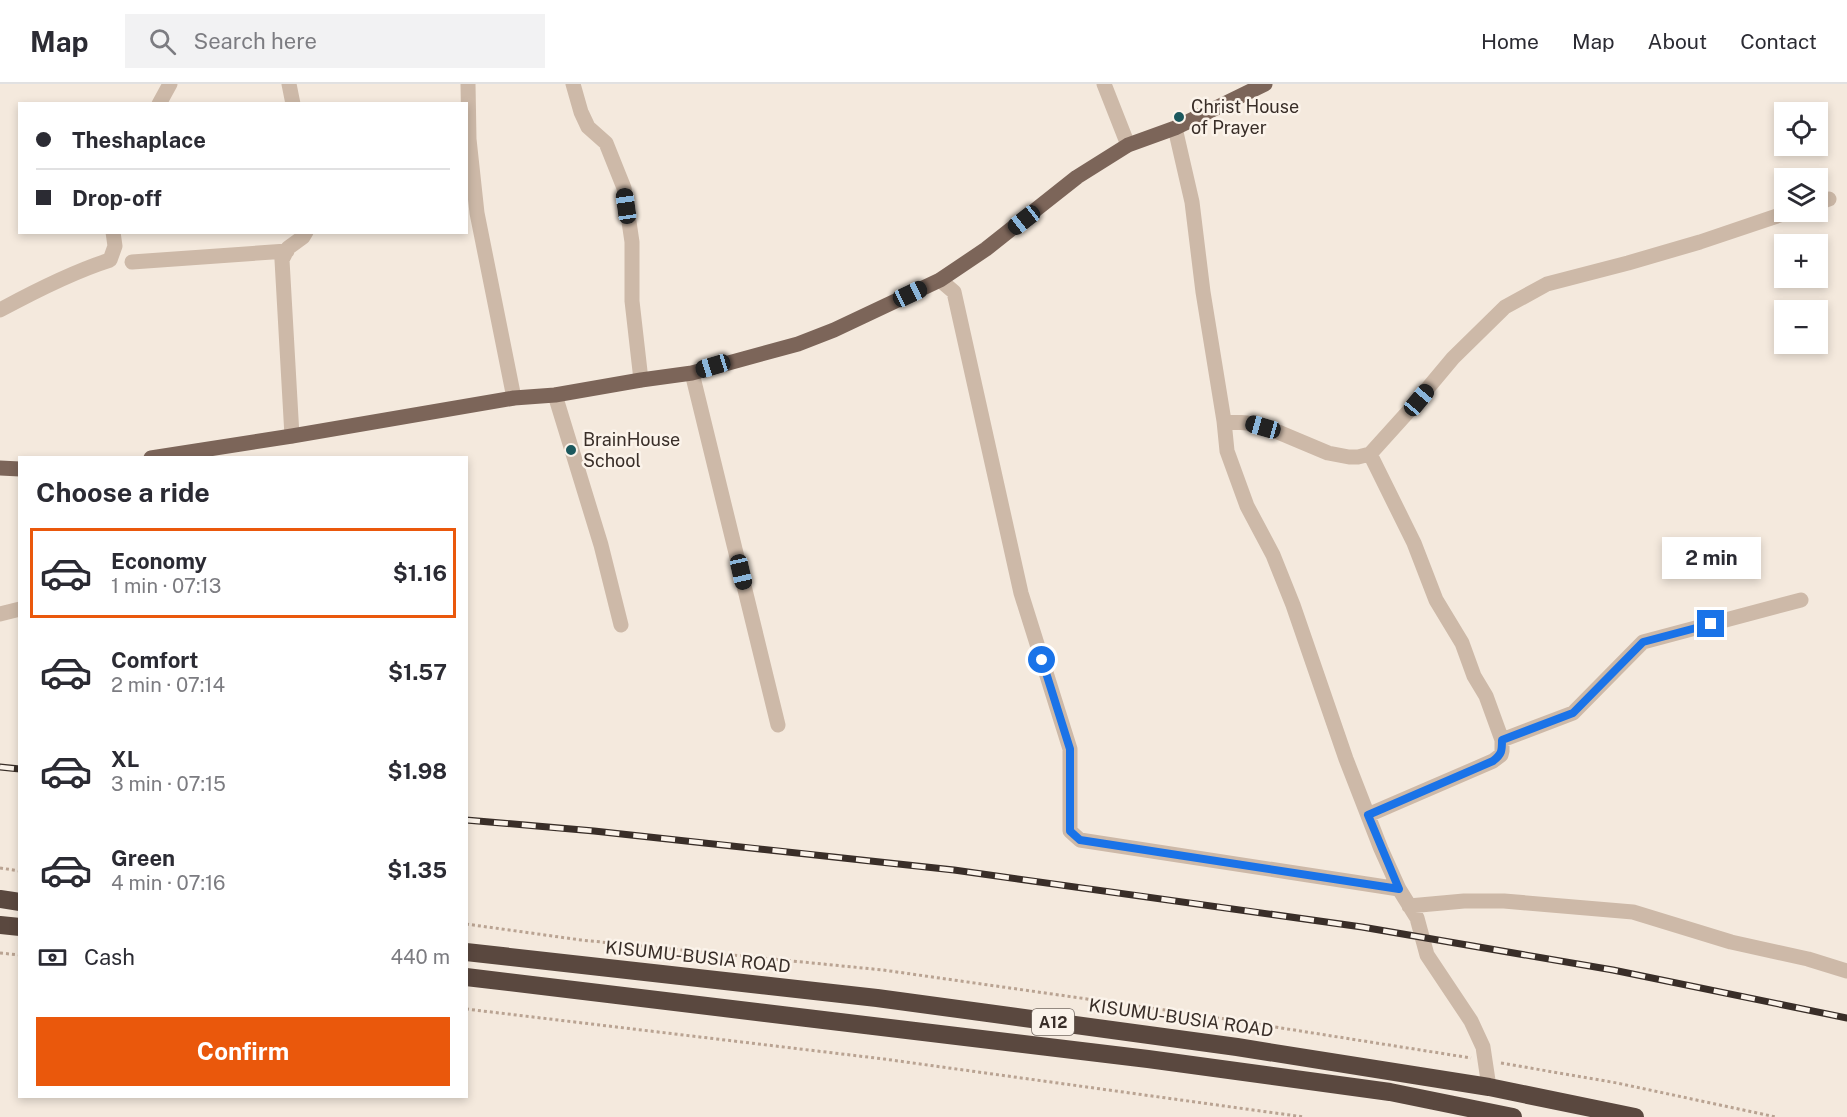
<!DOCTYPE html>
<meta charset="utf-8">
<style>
body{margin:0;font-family:"Public Sans",sans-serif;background:#f2f2f3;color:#2b2b33;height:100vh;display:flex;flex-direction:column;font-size:22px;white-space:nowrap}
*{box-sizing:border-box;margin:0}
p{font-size:20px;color:#7c7c81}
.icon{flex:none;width:33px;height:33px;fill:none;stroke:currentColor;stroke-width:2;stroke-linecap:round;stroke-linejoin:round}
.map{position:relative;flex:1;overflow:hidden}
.side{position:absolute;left:18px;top:372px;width:450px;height:642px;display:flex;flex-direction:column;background:#fff;border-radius:0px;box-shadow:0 3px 9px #0003}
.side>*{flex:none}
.banner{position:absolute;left:18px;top:18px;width:450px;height:132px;border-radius:0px;box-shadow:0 3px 9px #0003;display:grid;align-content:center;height:132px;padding:0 18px;background:#fff}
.buttons{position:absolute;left:1774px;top:18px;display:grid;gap:12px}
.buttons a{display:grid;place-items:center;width:54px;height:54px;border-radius:0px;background:#fff;box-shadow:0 3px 9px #0003;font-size:30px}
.end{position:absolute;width:27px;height:27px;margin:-14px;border:8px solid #1a73e8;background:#fff;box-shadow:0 0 0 3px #fff}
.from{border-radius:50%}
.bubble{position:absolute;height:42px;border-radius:0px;background:#fff;box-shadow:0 3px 9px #0003;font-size:20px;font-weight:700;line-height:42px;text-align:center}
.car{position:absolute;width:18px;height:36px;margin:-18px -9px;border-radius:8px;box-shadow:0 0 4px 2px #0007;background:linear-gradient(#222 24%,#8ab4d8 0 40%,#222 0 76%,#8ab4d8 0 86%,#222 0)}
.banner b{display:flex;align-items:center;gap:21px;height:57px;font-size:22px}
.banner b+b{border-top:2px solid #e1e1e2}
.banner i{width:15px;height:15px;background:#2b2b33}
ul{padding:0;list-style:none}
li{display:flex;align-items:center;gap:18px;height:90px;margin:0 12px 9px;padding:0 6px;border:3px solid transparent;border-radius:0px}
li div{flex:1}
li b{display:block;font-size:22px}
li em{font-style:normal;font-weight:700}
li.active{border-color:#ea580c}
li>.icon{width:54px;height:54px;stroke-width:1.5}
h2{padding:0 18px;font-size:27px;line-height:72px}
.pay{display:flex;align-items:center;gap:15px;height:66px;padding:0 18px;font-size:22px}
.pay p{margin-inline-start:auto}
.button{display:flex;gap:12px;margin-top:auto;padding:12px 18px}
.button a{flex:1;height:69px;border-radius:0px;background:#ea580c;color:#fff;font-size:24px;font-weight:700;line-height:69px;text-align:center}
header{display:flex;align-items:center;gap:36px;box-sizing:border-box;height:84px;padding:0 30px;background:#fff;border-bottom:2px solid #e1e1e2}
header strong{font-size:28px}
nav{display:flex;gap:33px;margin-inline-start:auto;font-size:21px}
.search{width:420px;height:54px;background:#f2f2f3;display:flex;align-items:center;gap:15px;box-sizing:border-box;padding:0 21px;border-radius:0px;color:#7c7c81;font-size:22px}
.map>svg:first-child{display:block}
</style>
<header>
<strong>Map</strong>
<div class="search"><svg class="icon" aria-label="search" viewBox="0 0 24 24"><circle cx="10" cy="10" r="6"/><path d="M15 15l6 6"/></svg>Search here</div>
<nav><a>Home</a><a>Map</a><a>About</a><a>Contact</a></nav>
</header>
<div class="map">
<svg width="1847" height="1033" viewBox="0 0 1847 1033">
<rect width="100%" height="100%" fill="#f4e9dd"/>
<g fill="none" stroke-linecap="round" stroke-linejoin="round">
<path stroke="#b9a392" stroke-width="3" stroke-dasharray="3 3" stroke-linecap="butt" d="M0,784L20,787
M466,840L581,856L883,886L1193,930L1471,974
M0,869L20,871
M466,925L884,975L1304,1033
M1501,979L1617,999L1776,1033"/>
<path stroke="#cdb9a8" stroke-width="15" d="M289,0L293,20
M468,0L469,55L477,129L514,314
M573,0L581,28L588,43L606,59L624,104L632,158V217L641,296
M1104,0L1128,61
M159,20L170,0
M1175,44L1192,118L1203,208L1224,337L1227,367L1247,422L1273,471L1293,521L1346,675L1381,765L1399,805L1417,834L1427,871L1471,937L1483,963L1489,1003
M1818,119L1829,115
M132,178L287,167
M940,196L954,208L1021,509L1070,665V747L1080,756L1399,805
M0,226C35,207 72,188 110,176L115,162L113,148
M692,289L778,641
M555,311L601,461L621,541
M1224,337L1247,339L1278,348L1328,369L1349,373H1358L1370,370L1407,329L1453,274L1505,223L1547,200L1628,179L1700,158L1789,128
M292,352L282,176L288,164L303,153L306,148
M0,530L20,525
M1502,656L1573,629L1643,558L1801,516
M1368,731L1493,677L1501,671L1502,667V656L1486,612L1474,592L1462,559L1436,516L1414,459L1370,370
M1409,822L1464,817H1504L1633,828L1731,858L1808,875L1847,887"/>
<path stroke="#7c6559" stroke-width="15" d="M151,374L292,352L514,314L555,311L641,296L692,289L798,260L834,246L940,196L986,165L1077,93L1128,61L1175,44L1265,0
M0,384L20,385"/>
<path stroke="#5a483f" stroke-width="18" d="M0,815L20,818
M0,841L20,843
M466,868L877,914L1237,963L1489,1003L1635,1033
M466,893L1148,975L1390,1008L1513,1033"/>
<g stroke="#392e28" stroke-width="7">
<path id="rail" d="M0,683L20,685
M466,736L594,747L954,786L1362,843L1613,886L1847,934"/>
</g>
<use href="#rail" stroke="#fbf3ea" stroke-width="4.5" stroke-dasharray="14" stroke-linecap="butt"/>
</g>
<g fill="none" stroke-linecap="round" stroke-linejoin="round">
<path stroke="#1a73e8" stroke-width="8" d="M1042,576L1070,665V747L1080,756L1399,805L1368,731L1493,677C1502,670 1502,667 1502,656L1573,629L1643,558L1711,540"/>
</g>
<g fill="#1b585d" stroke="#fbf3ea" stroke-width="2">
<circle cx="1179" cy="33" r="6"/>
<circle cx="571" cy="366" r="6"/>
</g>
<g text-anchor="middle" stroke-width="5" stroke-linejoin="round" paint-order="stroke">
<rect fill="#fbf3ea" stroke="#736962" stroke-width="1.5" x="1032" y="925" width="42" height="26" rx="4.5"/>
<g font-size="16" font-weight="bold" fill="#392e28">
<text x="1053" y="944">A12</text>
</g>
<g font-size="18" fill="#392e28" stroke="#fbf3ea" text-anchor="start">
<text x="1191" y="29">Christ House<tspan x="1191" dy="21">of Prayer</tspan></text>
<text x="583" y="362">BrainHouse<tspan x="583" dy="21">School</tspan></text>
</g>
<g font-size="18" fill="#392e28" stroke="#fbf3ea">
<text transform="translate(698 873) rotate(6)" y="6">KISUMU-BUSIA ROAD</text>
<text transform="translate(1181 934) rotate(8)" y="6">KISUMU-BUSIA ROAD</text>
</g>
</g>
</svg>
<div class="buttons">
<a><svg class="icon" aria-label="locate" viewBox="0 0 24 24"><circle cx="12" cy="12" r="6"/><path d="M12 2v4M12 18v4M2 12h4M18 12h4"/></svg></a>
<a><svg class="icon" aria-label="layers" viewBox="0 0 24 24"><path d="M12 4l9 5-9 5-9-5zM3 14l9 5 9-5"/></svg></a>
<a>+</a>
<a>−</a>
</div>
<i class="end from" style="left:1042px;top:576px"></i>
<i class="end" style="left:1711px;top:540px"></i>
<div class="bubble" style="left:1662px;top:453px;width:99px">2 min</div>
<i class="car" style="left:626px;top:122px;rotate:352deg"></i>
<i class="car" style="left:1024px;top:136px;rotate:232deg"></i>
<i class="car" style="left:910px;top:210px;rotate:65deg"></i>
<i class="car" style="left:713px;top:282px;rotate:253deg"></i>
<i class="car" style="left:1419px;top:316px;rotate:40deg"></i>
<i class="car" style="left:1263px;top:343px;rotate:286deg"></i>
<i class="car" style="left:741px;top:488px;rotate:167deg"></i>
<div class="banner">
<b><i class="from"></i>Theshaplace</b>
<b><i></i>Drop-off</b>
</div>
<section class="side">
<h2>Choose a ride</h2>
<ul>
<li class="active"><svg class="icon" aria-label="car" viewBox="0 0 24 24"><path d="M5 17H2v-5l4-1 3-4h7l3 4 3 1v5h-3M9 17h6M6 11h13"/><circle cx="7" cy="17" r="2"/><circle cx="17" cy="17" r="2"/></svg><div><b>Economy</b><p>1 min · 07:13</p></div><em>$1.16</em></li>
<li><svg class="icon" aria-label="car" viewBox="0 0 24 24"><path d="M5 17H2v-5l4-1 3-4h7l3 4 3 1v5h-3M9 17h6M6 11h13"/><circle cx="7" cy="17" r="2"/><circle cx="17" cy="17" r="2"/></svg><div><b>Comfort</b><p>2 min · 07:14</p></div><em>$1.57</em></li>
<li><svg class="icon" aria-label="car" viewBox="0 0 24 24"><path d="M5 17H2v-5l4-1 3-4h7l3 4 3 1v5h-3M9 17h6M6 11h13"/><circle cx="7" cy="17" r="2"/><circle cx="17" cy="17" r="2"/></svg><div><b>XL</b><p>3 min · 07:15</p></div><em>$1.98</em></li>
<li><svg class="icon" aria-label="car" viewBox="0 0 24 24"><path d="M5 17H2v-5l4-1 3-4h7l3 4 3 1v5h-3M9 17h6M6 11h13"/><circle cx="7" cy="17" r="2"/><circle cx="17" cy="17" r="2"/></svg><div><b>Green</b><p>4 min · 07:16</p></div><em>$1.35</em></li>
</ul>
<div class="pay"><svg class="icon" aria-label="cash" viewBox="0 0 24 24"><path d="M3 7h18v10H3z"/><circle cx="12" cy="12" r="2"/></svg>Cash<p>440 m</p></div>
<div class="button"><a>Confirm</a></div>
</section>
</div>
